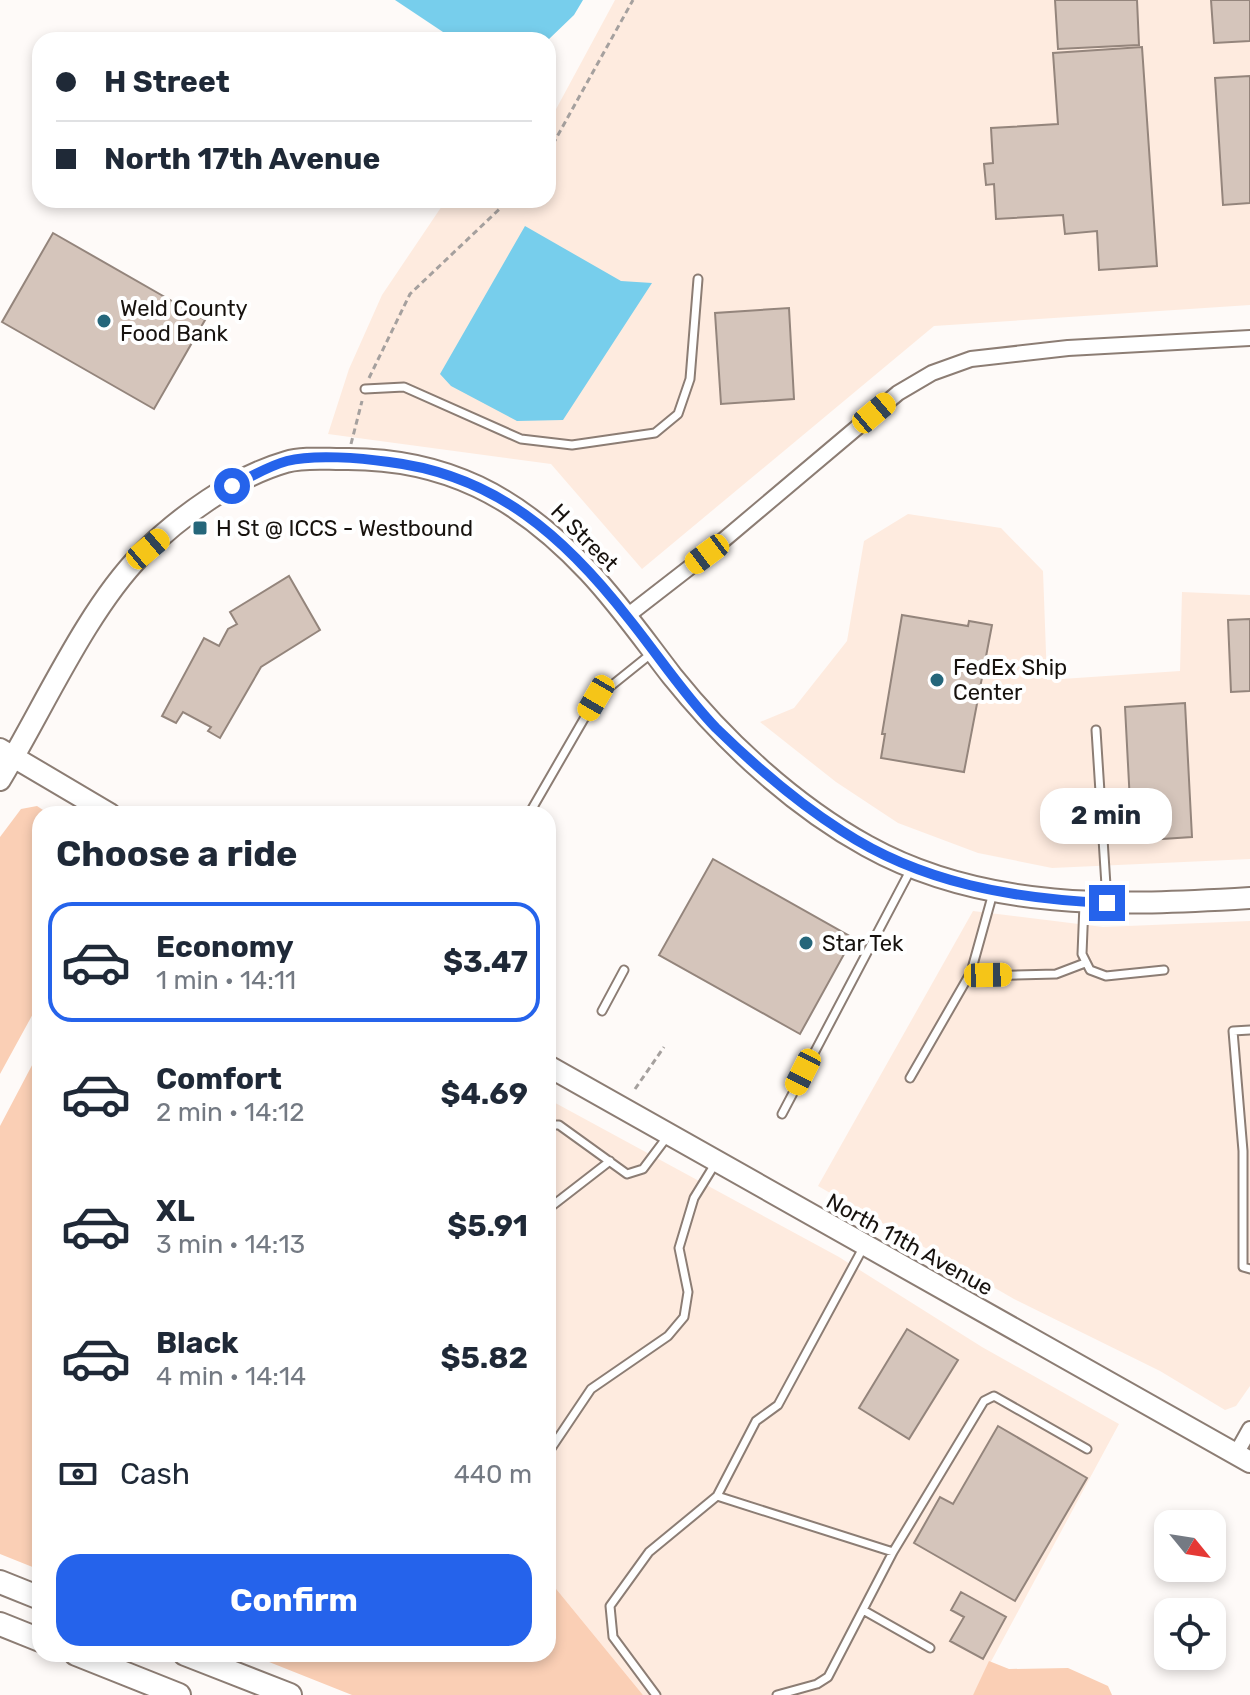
<!DOCTYPE html>
<meta charset="utf-8">
<style>
body{margin:0;font-family:Rubik,sans-serif;background:#f2f2f3;color:#1f2937;height:100vh;display:flex;flex-direction:column;font-size:30px;white-space:nowrap}
*{box-sizing:border-box;margin:0}
p{font-size:26px;color:#747a83}
.icon{flex:none;width:44px;height:44px;fill:none;stroke:currentColor;stroke-width:2;stroke-linecap:round;stroke-linejoin:round}
.map{position:relative;flex:1;overflow:hidden}
.drawer{position:absolute;left:32px;top:806px;width:524px;height:856px;display:flex;flex-direction:column;background:#fff;border-radius:24px;box-shadow:0 4px 12px #0003}
.drawer>*{flex:none}
.top-card{position:absolute;left:32px;top:32px;width:524px;height:176px;border-radius:24px;box-shadow:0 4px 12px #0003;display:grid;align-content:center;height:176px;padding:0 24px;background:#fff}
.needle{width:52px;rotate:120deg}
.buttons{position:absolute;left:1154px;top:1510px;display:grid;gap:16px}
.buttons a{display:grid;place-items:center;width:72px;height:72px;border-radius:16px;background:#fff;box-shadow:0 4px 12px #0003;font-size:40px}
.end{position:absolute;width:36px;height:36px;margin:-18px;border:10px solid #2563eb;background:#fff;box-shadow:0 0 0 4px #fff}
.from{border-radius:50%}
.bubble{position:absolute;height:56px;border-radius:24px;background:#fff;box-shadow:0 4px 12px #0003;font-size:26px;font-weight:700;line-height:56px;text-align:center}
.car{position:absolute;width:24px;height:48px;margin:-24px -12px;border-radius:10px;box-shadow:0 0 6px 2px #0007;background:linear-gradient(#f5c518 24%,#345 0 40%,#f5c518 0 76%,#345 0 86%,#f5c518 0)}
.top-card b{display:flex;align-items:center;gap:28px;height:76px;font-size:30px}
.top-card b+b{border-top:2px solid #e0e1e3}
.top-card i{width:20px;height:20px;background:#1f2937}
ul{padding:0;list-style:none}
li{display:flex;align-items:center;gap:24px;height:120px;margin:0 16px 12px;padding:0 8px;border:4px solid transparent;border-radius:24px}
li div{flex:1}
li b{display:block;font-size:30px}
li em{font-style:normal;font-weight:700}
li.selected{border-color:#2563eb}
li>.icon{width:72px;height:72px;stroke-width:1.5}
h2{padding:0 24px;font-size:36px;line-height:96px}
.pay{display:flex;align-items:center;gap:20px;height:88px;padding:0 24px;font-size:30px}
.pay p{margin-inline-start:auto}
.primary-button{display:flex;gap:16px;margin-top:auto;padding:16px 24px}
.primary-button a{flex:1;height:92px;border-radius:24px;background:#2563eb;color:#fff;font-size:32px;font-weight:700;line-height:92px;text-align:center}
.map>svg:first-child{display:block}
</style>
<div class="map">
<svg width="1250" height="1695" viewBox="0 0 1250 1695">
<rect width="100%" height="100%" fill="#fefaf8"/>
<path fill="#feebdf" d="M615,0H1250V305L934,326L642,569L551,464L328,434L349,369L382,295L446,200H548V124Z
M908,514L1001,528L1043,571L1047,680L1180,671L1182,592L1250,595V859L1052,868L978,853L898,823L836,782L760,722L794,708L847,641L864,541Z
M973,911L1103,927L1250,921V1386L1236,1406L1225,1410L1160,1371L1014,1299L818,1186Z
M548,1099L839,1257L982,1347L1119,1424L973,1695H643L548,1579Z"/>
<path fill="#facfb5" d="M37,806L49,814H40V1001L0,1074V837L21,809Z
M40,1050V1570L0,1554V1126Z
M548,1579L643,1695H352L249,1654H548Z
M989,1661L1009,1669L1068,1668L1108,1686L1112,1695H973Z"/>
<path fill="#77ceec" d="M395,0H583L574,15L548,40H455Z
M525,226L621,281L652,283L563,420L517,421L451,386L440,374Z"/>
<path fill="#d5c5bb" stroke="#94857c" stroke-width="2" d="M1055,0H1137L1139,45L1058,49Z
M1211,0H1250V41L1214,43Z
M1142,47L1157,266L1099,270L1097,231L1065,234L1063,215L996,219L994,184L986,185L984,164L993,163L991,128L1058,124L1053,53Z
M1250,76V203L1223,205L1215,78Z
M53,233L205,320L154,409L2,322Z
M789,308L794,399L721,404L715,313Z
M289,576L320,630L261,667L220,738L208,731L211,727L183,712L176,723L162,716L204,638L219,646L228,629L237,624L230,612Z
M902,615L968,626L969,621L992,625L964,772L881,758L885,734H882Z
M1250,619V691L1231,692L1228,620Z
M1185,703L1192,837L1132,841L1125,707Z
M713,859L853,938L800,1034L659,955Z
M907,1329L958,1360L909,1439L859,1408Z
M998,1426L1087,1478L1015,1601L914,1543L940,1497L953,1504Z
M961,1592L1006,1617L983,1659L950,1641L964,1617L951,1610Z"/>
<g fill="none" stroke-linecap="round" stroke-linejoin="round">
<g stroke="#8c7d74" stroke-width="11">
<path id="lane" d="M365,389L404,387L521,439L572,445L655,433L678,414L690,379L698,279
M1096,730L1107,901
M529,814L596,698L652,653
M1084,904L1082,954L1090,970L1106,976L1164,970
M971,972L979,976L1056,974L1085,963
M602,1011L624,970
M1250,1030L1233,1031L1243,1151V1267L1250,1269
M910,1078L971,972L993,893
M782,1114L911,869
M548,1125H559L627,1174L643,1169L667,1137
M548,1209L610,1161
M548,1453L591,1389L668,1336L684,1317L688,1292L679,1248L694,1198L715,1164
M893,1552L984,1401L994,1396L1087,1449
M863,1610L930,1648
M656,1695L613,1637L610,1606L649,1552L717,1496
M777,1695L817,1684L828,1677L893,1552L717,1496L756,1421L778,1405L863,1248"/>
</g>
<g stroke="#8c7d74" stroke-width="18">
<path id="street" d="M627,616L707,554L898,393L932,373L971,359L1068,348L1250,338
M1236,1454L1250,1429"/>
</g>
<g stroke="#8c7d74" stroke-width="24">
<path id="secondary" d="M0,749L110,814
M0,780C42,711 86,611 141,555C179,517 234,477 286,462C302,457 324,459 341,459C445,457 519,497 589,572C619,604 645,641 672,676C725,742 793,805 867,846C984,911 1120,906 1250,898
M548,1066L1250,1462"/>
</g>
<g stroke="#8c7d74" stroke-width="26">
<path id="primary" d="M0,1582L40,1598
M0,1624L40,1640
M76,1654L179,1695
M185,1654L290,1695"/>
</g>
<path stroke="#a5a09e" stroke-width="3" stroke-dasharray="6 4" stroke-linecap="butt" d="M548,153L633,0
M369,378L410,294L509,200
M351,444L362,401
M635,1089L664,1047"/>
<use href="#lane" stroke="#fff" stroke-width="7"/>
<use href="#street" stroke="#fff" stroke-width="14"/>
<use href="#secondary" stroke="#fff" stroke-width="20"/>
<use href="#primary" stroke="#fff" stroke-width="22"/>
</g>
<g fill="none" stroke-linecap="round" stroke-linejoin="round">
<path stroke="#2563eb" stroke-width="10" d="M232,486C249,478 268,466 287,461C314,454 361,458 389,462C496,475 565,537 629,619C658,655 684,695 716,728C754,765 798,803 842,831C921,883 1014,899 1107,903"/>
</g>
<g fill="#25667a" stroke="#fff" stroke-width="3">
<circle cx="104" cy="321" r="8"/>
<rect x="192" y="520" width="16" height="16" rx="4"/>
<circle cx="937" cy="680" r="8"/>
<circle cx="806" cy="943" r="8"/>
</g>
<g text-anchor="middle" stroke-width="8" stroke-linejoin="round" paint-order="stroke">
<g font-size="22" fill="#17120e" stroke="#fff" text-anchor="start">
<text x="120" y="316">Weld County<tspan x="120" dy="25">Food Bank</tspan></text>
<text x="216" y="536">H St @ ICCS - Westbound</text>
<text x="953" y="675">FedEx Ship<tspan x="953" dy="25">Center</tspan></text>
<text x="822" y="951">Star Tek</text>
</g>
<g font-size="22" fill="#17120e" stroke="#fff">
<text transform="translate(585 537) rotate(45)" y="8">H Street</text>
<text transform="translate(910 1244) rotate(29)" y="8">North 11th Avenue</text>
</g>
</g>
</svg>
<div class="buttons">
<a><svg class="needle" viewBox="-14 -14 28 28"><path d="M0-13l5 13h-10z" fill="#e53935"/><path d="M0 13l5-13h-10z" fill="#747a83"/></svg></a>
<a><svg class="icon" aria-label="locate" viewBox="0 0 24 24"><circle cx="12" cy="12" r="6"/><path d="M12 2v4M12 18v4M2 12h4M18 12h4"/></svg></a>
</div>
<i class="end from" style="left:232px;top:486px"></i>
<i class="end" style="left:1107px;top:903px"></i>
<div class="bubble" style="left:1040px;top:788px;width:132px">2 min</div>
<i class="car" style="left:874px;top:413px;rotate:50deg"></i>
<i class="car" style="left:148px;top:549px;rotate:50deg"></i>
<i class="car" style="left:707px;top:554px;rotate:233deg"></i>
<i class="car" style="left:596px;top:698px;rotate:210deg"></i>
<i class="car" style="left:988px;top:975px;rotate:89deg"></i>
<i class="car" style="left:803px;top:1072px;rotate:207deg"></i>
<div class="top-card">
<b><i class="from"></i>H Street</b>
<b><i></i>North 17th Avenue</b>
</div>
<section class="drawer">
<h2>Choose a ride</h2>
<ul>
<li class="selected"><svg class="icon" aria-label="car" viewBox="0 0 24 24"><path d="M5 17H2v-5l4-1 3-4h7l3 4 3 1v5h-3M9 17h6M6 11h13"/><circle cx="7" cy="17" r="2"/><circle cx="17" cy="17" r="2"/></svg><div><b>Economy</b><p>1 min · 14:11</p></div><em>$3.47</em></li>
<li><svg class="icon" aria-label="car" viewBox="0 0 24 24"><path d="M5 17H2v-5l4-1 3-4h7l3 4 3 1v5h-3M9 17h6M6 11h13"/><circle cx="7" cy="17" r="2"/><circle cx="17" cy="17" r="2"/></svg><div><b>Comfort</b><p>2 min · 14:12</p></div><em>$4.69</em></li>
<li><svg class="icon" aria-label="car" viewBox="0 0 24 24"><path d="M5 17H2v-5l4-1 3-4h7l3 4 3 1v5h-3M9 17h6M6 11h13"/><circle cx="7" cy="17" r="2"/><circle cx="17" cy="17" r="2"/></svg><div><b>XL</b><p>3 min · 14:13</p></div><em>$5.91</em></li>
<li><svg class="icon" aria-label="car" viewBox="0 0 24 24"><path d="M5 17H2v-5l4-1 3-4h7l3 4 3 1v5h-3M9 17h6M6 11h13"/><circle cx="7" cy="17" r="2"/><circle cx="17" cy="17" r="2"/></svg><div><b>Black</b><p>4 min · 14:14</p></div><em>$5.82</em></li>
</ul>
<div class="pay"><svg class="icon" aria-label="cash" viewBox="0 0 24 24"><path d="M3 7h18v10H3z"/><circle cx="12" cy="12" r="2"/></svg>Cash<p>440 m</p></div>
<div class="primary-button"><a>Confirm</a></div>
</section>
</div>
